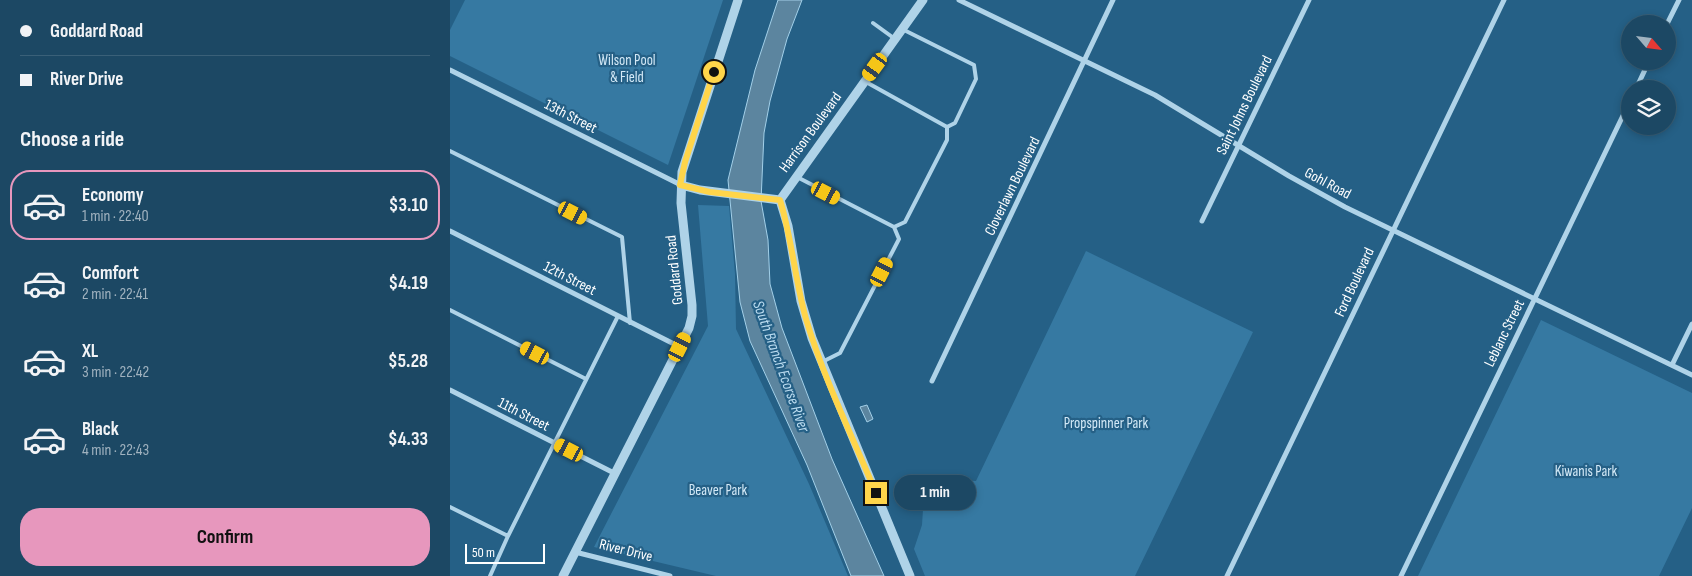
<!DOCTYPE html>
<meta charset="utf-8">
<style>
body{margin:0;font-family:"Sofia Sans Condensed",sans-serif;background:#254f6a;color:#f1f3f6;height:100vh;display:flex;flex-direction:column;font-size:19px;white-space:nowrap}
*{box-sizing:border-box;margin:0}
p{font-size:16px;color:#a0b2bf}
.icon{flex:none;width:28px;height:28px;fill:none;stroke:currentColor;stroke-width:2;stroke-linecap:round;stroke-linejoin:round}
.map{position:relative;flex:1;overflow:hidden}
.side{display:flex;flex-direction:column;background:#1c4864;width:450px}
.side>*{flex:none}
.hud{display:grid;align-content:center;height:110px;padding:0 20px;background:#1c4864}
.needle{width:32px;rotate:118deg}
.controls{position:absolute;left:1171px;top:15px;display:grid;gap:10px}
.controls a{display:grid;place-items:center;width:55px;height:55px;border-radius:50%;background:#1c4864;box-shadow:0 2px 8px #0003,0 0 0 1px #3a6078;font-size:25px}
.scale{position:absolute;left:15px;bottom:12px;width:80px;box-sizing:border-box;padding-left:5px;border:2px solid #fff;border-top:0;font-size:14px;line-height:18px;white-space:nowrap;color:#fff;-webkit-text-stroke:4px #256086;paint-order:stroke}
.end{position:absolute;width:22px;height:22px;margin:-11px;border:6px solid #ffd54a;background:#111;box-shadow:0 0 0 2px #111}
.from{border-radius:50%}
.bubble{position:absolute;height:35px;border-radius:18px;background:#1c4864;box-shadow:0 2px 8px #0003,0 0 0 1px #3a6078;font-size:16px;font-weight:700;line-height:35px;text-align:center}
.car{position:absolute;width:15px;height:30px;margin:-15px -8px;border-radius:6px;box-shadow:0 0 4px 1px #0007;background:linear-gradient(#f5c518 24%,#345 0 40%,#f5c518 0 76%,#345 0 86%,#f5c518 0)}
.hud b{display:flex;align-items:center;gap:18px;height:48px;font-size:19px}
.hud b+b{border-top:1px solid #3a6078}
.hud i{width:12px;height:12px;background:#f1f3f6}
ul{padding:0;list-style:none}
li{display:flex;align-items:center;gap:15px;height:70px;margin:0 10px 8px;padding:0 10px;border:2px solid transparent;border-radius:20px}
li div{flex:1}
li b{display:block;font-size:19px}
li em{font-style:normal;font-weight:700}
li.current{border-color:#e797bd}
li>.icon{width:45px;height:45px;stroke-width:1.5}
h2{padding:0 20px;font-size:22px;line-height:60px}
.primary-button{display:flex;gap:10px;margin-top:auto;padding:10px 20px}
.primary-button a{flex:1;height:58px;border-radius:20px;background:#e797bd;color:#111;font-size:20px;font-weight:700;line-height:58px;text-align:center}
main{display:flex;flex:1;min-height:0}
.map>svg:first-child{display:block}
</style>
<main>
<section class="side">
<div class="hud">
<b><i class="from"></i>Goddard Road</b>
<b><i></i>River Drive</b>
</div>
<h2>Choose a ride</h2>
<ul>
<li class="current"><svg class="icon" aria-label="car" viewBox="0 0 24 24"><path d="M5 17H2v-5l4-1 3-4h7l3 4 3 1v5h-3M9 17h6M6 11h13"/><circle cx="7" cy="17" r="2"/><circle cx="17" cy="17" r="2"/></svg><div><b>Economy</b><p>1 min · 22:40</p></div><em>$3.10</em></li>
<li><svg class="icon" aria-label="car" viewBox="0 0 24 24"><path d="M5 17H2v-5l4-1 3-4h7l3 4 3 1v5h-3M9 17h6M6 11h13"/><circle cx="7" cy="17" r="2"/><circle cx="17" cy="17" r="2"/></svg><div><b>Comfort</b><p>2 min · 22:41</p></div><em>$4.19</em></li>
<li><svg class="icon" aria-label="car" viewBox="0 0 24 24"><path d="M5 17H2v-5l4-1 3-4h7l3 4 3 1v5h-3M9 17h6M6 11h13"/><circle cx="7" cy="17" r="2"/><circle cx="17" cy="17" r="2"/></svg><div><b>XL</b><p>3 min · 22:42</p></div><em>$5.28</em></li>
<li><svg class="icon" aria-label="car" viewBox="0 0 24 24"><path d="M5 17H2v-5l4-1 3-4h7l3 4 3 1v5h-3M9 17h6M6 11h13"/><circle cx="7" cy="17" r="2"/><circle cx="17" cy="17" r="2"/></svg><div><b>Black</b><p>4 min · 22:43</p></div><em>$4.33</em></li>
</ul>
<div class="primary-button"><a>Confirm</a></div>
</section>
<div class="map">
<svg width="1242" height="576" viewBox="0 0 1242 576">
<rect width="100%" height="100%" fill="#256086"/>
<path fill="#3679a2" d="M15,0H273L218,165L0,56V30Z
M248,205L279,206L285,274L286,329L359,484L398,576H266L144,547L258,326Z
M636,251L803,332L685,576H475L464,549L472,525L475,479L526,481Z
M1091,320L1242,393V508L1209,576H968Z"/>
<path fill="#5c859f" stroke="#a3d0e9" d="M328,0H352L337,39L320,101L314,133L311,201L318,240L320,284L332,328L382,459L434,576H401L357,465L300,341L290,302L278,180L305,70Z
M417,405L423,419L417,422L410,407Z"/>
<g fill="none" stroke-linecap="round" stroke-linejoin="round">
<path stroke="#afd3e8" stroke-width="4" d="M423,23L445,39
M452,29L524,65L526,79L505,123L497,127
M416,82L497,127V140L455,222L444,227
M0,151L172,237L180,323
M347,177L444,227L449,239L390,353L372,362
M0,310L136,379
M0,507L58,536L40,576
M58,536L168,316"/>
<path stroke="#afd3e8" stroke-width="5" d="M509,0L705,95L839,176L895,207L1242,375
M1217,24L1229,0
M0,70L231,185
M1186,89L1199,61
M752,221L859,0
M0,231L230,347
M1222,365L1242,324
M482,381L663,0
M0,390L164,473
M125,552L220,576
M777,576L1054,0
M951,576L1180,101"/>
<path stroke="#afd3e8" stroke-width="9" d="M231,185L250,190L330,200
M330,200L338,226L351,301L362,338L460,576
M330,200L473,0
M113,576L239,328L242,316V305L231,203L232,172L288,0"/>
</g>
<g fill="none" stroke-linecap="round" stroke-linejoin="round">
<path stroke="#ffd54a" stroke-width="6" d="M264,72L235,162L230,185L260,192L330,200C342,239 345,280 356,319C374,379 402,436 426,493"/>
</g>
<g text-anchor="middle" stroke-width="4.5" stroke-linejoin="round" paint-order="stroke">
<g font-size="15" fill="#d3e9f7" stroke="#256086">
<text x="177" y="65">Wilson Pool<tspan x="177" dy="17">&amp; Field</tspan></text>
<text x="656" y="428">Propspinner Park</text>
<text x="1136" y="476">Kiwanis Park</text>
<text x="268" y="495">Beaver Park</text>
</g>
<g font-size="15" fill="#fff" stroke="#256086">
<text transform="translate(794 105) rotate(-64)" y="5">Saint Johns Boulevard</text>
<text transform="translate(121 116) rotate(27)" y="5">13th Street</text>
<text transform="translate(360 132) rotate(-54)" y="5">Harrison Boulevard</text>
<text transform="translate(878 183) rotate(28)" y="5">Gohl Road</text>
<text transform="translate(562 186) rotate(-64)" y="5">Cloverlawn Boulevard</text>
<text transform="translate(224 270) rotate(-96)" y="5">Goddard Road</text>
<text transform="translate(120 278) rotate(27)" y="5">12th Street</text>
<text transform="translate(904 282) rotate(-65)" y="5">Ford Boulevard</text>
<text transform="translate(1054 333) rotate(-64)" y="5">Leblanc Street</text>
<text transform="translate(74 414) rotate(27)" y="5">11th Street</text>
<text transform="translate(176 550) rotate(14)" y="5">River Drive</text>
</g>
<g font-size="16" font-style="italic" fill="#bbdcf0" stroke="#256086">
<text transform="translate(332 366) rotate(70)" y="6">South Branch Ecorse River</text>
</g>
</g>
</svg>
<div class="controls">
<a><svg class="needle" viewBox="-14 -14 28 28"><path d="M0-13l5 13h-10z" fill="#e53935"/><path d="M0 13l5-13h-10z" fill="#a0b2bf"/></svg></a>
<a><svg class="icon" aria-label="layers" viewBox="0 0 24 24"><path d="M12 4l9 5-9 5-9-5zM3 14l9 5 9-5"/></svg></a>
</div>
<div class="scale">50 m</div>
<i class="end from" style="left:264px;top:72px"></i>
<i class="end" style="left:426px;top:493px"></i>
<div class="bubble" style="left:444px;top:475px;width:82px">1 min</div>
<i class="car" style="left:425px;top:67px;rotate:216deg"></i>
<i class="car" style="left:376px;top:193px;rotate:117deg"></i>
<i class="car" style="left:123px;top:213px;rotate:117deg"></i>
<i class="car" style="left:432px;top:272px;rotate:27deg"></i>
<i class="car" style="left:230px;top:347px;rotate:27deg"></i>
<i class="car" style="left:85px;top:353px;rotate:297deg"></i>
<i class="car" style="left:119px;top:450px;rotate:297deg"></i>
</div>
</main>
